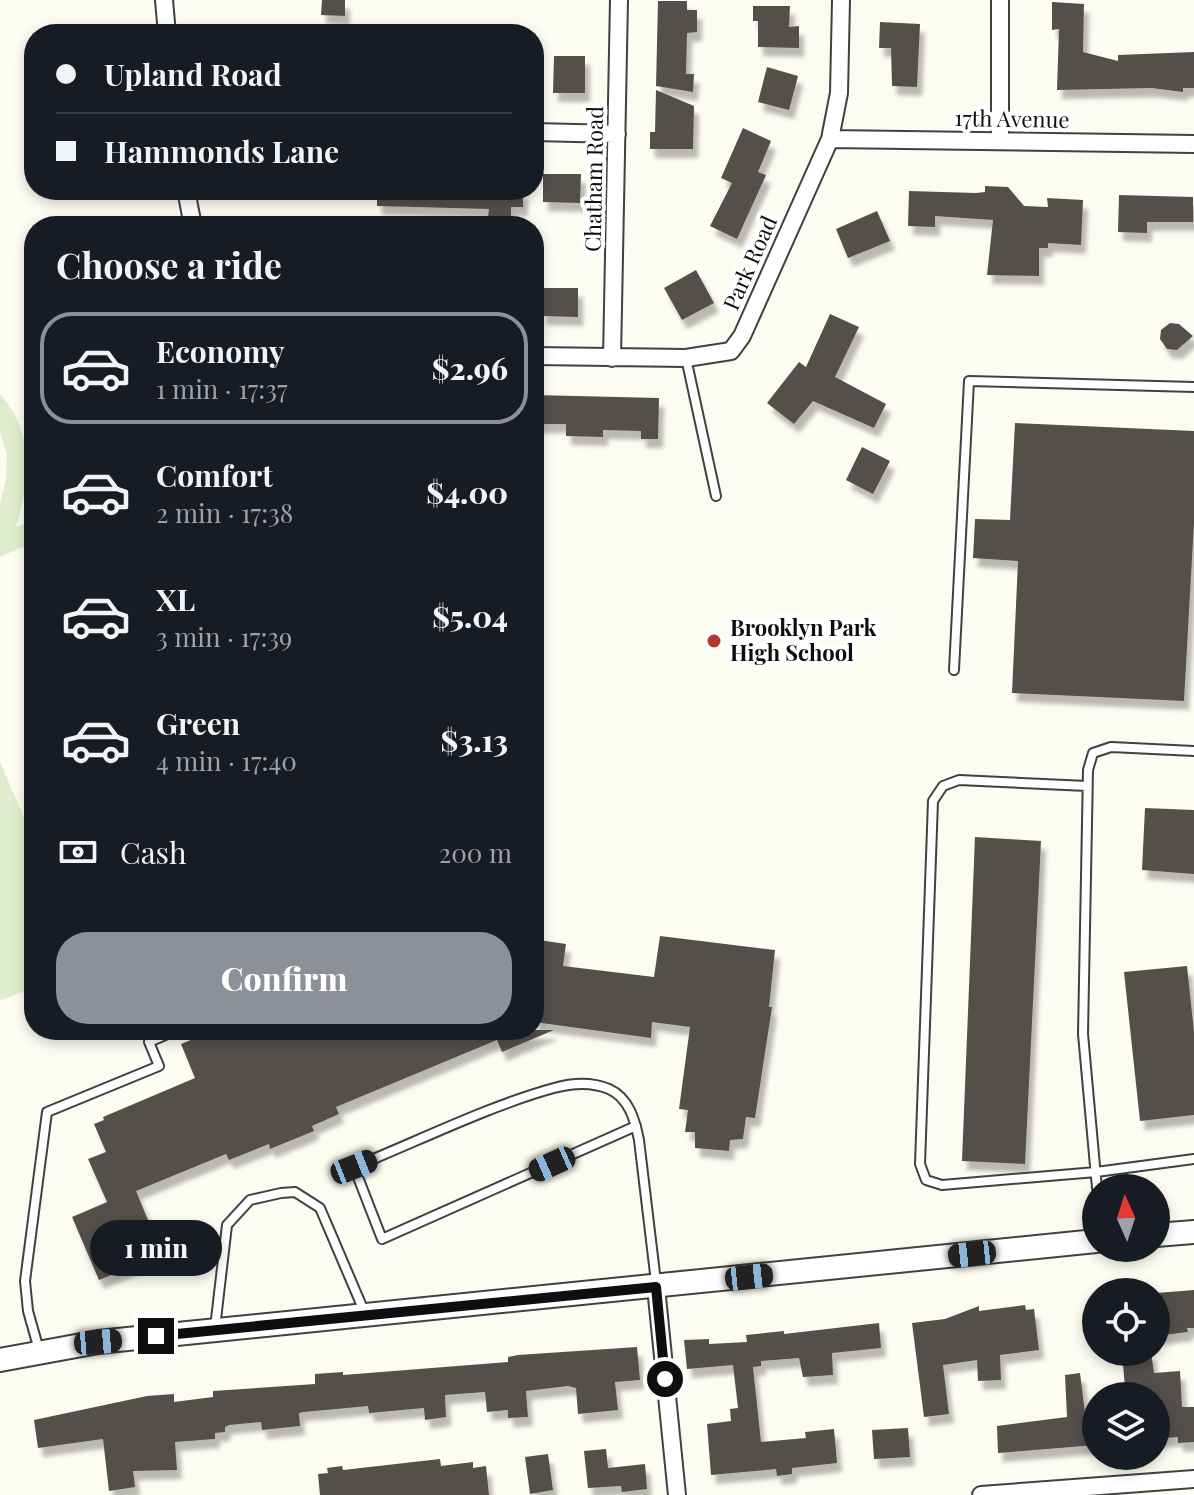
<!DOCTYPE html>
<meta charset="utf-8">
<style>
body{margin:0;font-family:"Playfair Display",serif;background:#20242c;color:#f1f3f6;height:100vh;display:flex;flex-direction:column;font-size:30px;white-space:nowrap}
*{box-sizing:border-box;margin:0}
p{font-size:26px;color:#9ea1a6}
.icon{flex:none;width:44px;height:44px;fill:none;stroke:currentColor;stroke-width:2;stroke-linecap:round;stroke-linejoin:round}
.map{position:relative;flex:1;overflow:hidden}
.details{position:absolute;left:24px;top:216px;width:520px;height:824px;display:flex;flex-direction:column;background:#171b24;border-radius:32px;box-shadow:0 4px 12px #0003}
.details>*{flex:none}
.guide{position:absolute;left:24px;top:24px;width:520px;height:176px;border-radius:32px;box-shadow:0 4px 12px #0003;display:grid;align-content:center;height:176px;padding:0 32px;background:#171b24}
.needle{width:52px;rotate:357deg}
.buttons{position:absolute;left:1082px;top:1174px;display:grid;gap:16px}
.buttons a{display:grid;place-items:center;width:88px;height:88px;border-radius:50%;background:#171b24;box-shadow:0 4px 12px #0003;font-size:40px}
.end{position:absolute;width:36px;height:36px;margin:-18px;border:10px solid #0e0e0e;background:#fff;box-shadow:0 0 0 4px #fff}
.from{border-radius:50%}
.bubble{position:absolute;height:56px;border-radius:28px;background:#171b24;box-shadow:0 4px 12px #0003;font-size:26px;font-weight:800;line-height:56px;text-align:center}
.car{position:absolute;width:24px;height:48px;margin:-24px -12px;border-radius:10px;box-shadow:0 0 6px 2px #0007;background:linear-gradient(#222 24%,#8ab4d8 0 40%,#222 0 76%,#8ab4d8 0 86%,#222 0)}
.guide b{display:flex;align-items:center;gap:28px;height:76px;font-size:30px}
.guide b+b{border-top:2px solid #363941}
.guide i{width:20px;height:20px;background:#f1f3f6}
ul{padding:0;list-style:none}
li{display:flex;align-items:center;gap:24px;height:112px;margin:0 16px 12px;padding:0 16px;border:4px solid transparent;border-radius:32px}
li div{flex:1}
li b{display:block;font-size:30px}
li em{font-style:normal;font-weight:800}
li.active{border-color:#8c9099}
li>.icon{width:72px;height:72px;stroke-width:1.5}
h2{padding:0 32px;font-size:36px;line-height:96px}
.pay{display:flex;align-items:center;gap:20px;height:88px;padding:0 32px;font-size:30px}
.pay p{margin-inline-start:auto}
.cta{display:flex;gap:16px;margin-top:auto;padding:16px 32px}
.cta a{flex:1;height:92px;border-radius:32px;background:#8c9099;color:#fff;font-size:32px;font-weight:800;line-height:92px;text-align:center}
.map>svg:first-child{display:block}
</style>
<div class="map">
<svg width="1194" height="1495" viewBox="0 0 1194 1495">
<defs>
<filter id="shadow"><feDropShadow dx="5" dy="9" stdDeviation="2" flood-color="#0004"/></filter>
</defs>
<rect width="100%" height="100%" fill="#fdfcf0"/>
<path fill="#dfedcd" d="M0,394C35,433 30,480 16,527L34,520V542L0,557V504L6,479L7,455L0,433Z
M0,762L34,841V987L0,1001Z"/>
<path fill="#55504b" filter="url(#shadow)" d="M322,0H345V16L321,15Z
M658,1H687V10H697V32L687,33L686,74H694L693,92L656,86Z
M1052,2L1084,4L1083,52L1118,61V55L1194,52V88H1183V92L1152,88L1057,90L1059,29L1052,30Z
M753,6H790L789,27L799,26V48L758,47V21H753Z
M880,22L920,24L917,87L892,86L891,48H879Z
M554,56H585V93H553Z
M767,67L798,76L789,110L758,102Z
M656,90L694,106L693,149H650V132H655Z
M743,128L771,141L758,172L766,175L737,239L710,226L732,183L721,178Z
M543,174H581L580,203L543,202Z
M985,186L1008,187L1024,206L1048,207L1047,198L1083,200L1081,245L1048,243V248H1039V276L987,275L993,220L935,216V227L908,226L909,191L976,193L985,192Z
M377,190H523V207H511V217L488,216L489,209L377,206Z
M1119,195L1193,197V222H1147V233L1118,232Z
M877,211L890,241L848,258L836,229Z
M696,270L714,303L682,320L664,288Z
M542,288H578V317L541,316Z
M830,314L859,327L835,377L886,404L874,428L813,401L794,424L767,403L799,362L806,367Z
M1170,323L1179,324L1193,336L1177,350L1167,349L1160,339L1161,330Z
M534,395L659,398L658,439H641V431L603,430V437L566,436V424H534Z
M1015,423L1194,431V522L1184,701L1012,693L1018,561L973,558L975,519L1010,520Z
M862,447L890,461L873,494L846,480Z
M1145,808L1194,810V874L1142,870Z
M975,837L1041,841L1025,1164L962,1161Z
M660,936L775,950L769,1007H772L755,1118L746,1117L743,1139L730,1140L729,1151L695,1148V1132H685L688,1110L679,1109L690,1027L652,1022L651,1038L534,1022V963L539,940L566,944L563,966L654,977Z
M1187,966L1194,1032V1115L1140,1121L1124,972Z
M215,1030H554L502,1052L497,1040L336,1107L339,1114L312,1126L314,1131L270,1149L269,1144L229,1160L226,1154L136,1191L162,1254L99,1280L72,1217L107,1202L88,1159L106,1152L94,1124L104,1120L103,1117L195,1078L181,1044Z
M1194,1290V1328H1187L1188,1332L1156,1336V1293Z
M1025,1305L1026,1310L1034,1309L1039,1350L1000,1355L1001,1380L978,1381L977,1360L943,1365L949,1414L924,1417L912,1323L945,1319L979,1306V1311Z
M879,1323L881,1348L832,1353L833,1375L803,1377L799,1358L761,1361V1366L753,1367L761,1442L806,1438L805,1432L834,1429L837,1463L792,1468V1474L777,1476L776,1469L711,1475L707,1424L731,1421L730,1409L738,1408L733,1365L687,1369L684,1340L709,1339V1344L747,1342L746,1335L784,1331V1334Z
M637,1347L640,1380L615,1382L618,1410L578,1414L576,1388L568,1386L526,1391L528,1417L508,1418V1410L487,1412L485,1392L445,1395L446,1417L425,1420L424,1408L369,1413L368,1406L304,1412L299,1413L300,1426L262,1430L261,1422L229,1425L225,1427V1432L215,1433V1439L175,1442L177,1470L133,1471L135,1487L109,1491L103,1439L38,1448L34,1420L147,1396L174,1394V1402L213,1397V1391L315,1384V1374L343,1372V1375L508,1362V1357L518,1355Z
M1122,1352H1151L1154,1373L1180,1371L1182,1407H1194V1442L1178,1443V1437L1156,1439V1396H1136L1135,1387L1125,1388Z
M1080,1373L1085,1413L1096,1411V1445L998,1453L997,1426L1067,1417L1065,1375Z
M908,1428L910,1457L874,1459L872,1430Z
M606,1449L608,1468L645,1464L647,1489L622,1492L621,1486L588,1488L584,1451Z
M548,1454L553,1490L530,1494L525,1457Z
M440,1459L441,1466L473,1462V1468L486,1466L489,1495H320L318,1474L328,1473L327,1468L342,1466L343,1470Z"/>
<g fill="none" stroke-linecap="round" stroke-linejoin="round">
<g stroke="#414141" stroke-width="12">
<path id="service" d="M686,358L716,496
M954,670L969,381L1194,387
M1087,786L959,780L943,786L933,801L920,1164L926,1180L942,1185L1096,1172L1194,1159
M636,1126L382,1239L354,1167C416,1142 491,1105 554,1088C572,1083 592,1082 609,1089C629,1098 635,1120 639,1140L656,1282
M1097,1188L1083,1034L1088,770L1093,753L1111,747L1194,751
M215,1328L227,1225L250,1200L281,1193L295,1192L320,1208L364,1311
M39,1350L28,1311L25,1281L47,1112L159,1066L149,1042L177,1030"/>
</g>
<g stroke="#414141" stroke-width="20">
<path id="minor" d="M164,0L167,34
M534,132L617,134
M830,139L1194,144
M1000,141V0
M186,190L193,226
M534,356L686,358L731,351L742,336L830,139L839,93L841,0
M612,358L619,0
M656,1287L677,1495
M981,1495L1194,1479"/>
</g>
<g stroke="#414141" stroke-width="26">
<path id="tertiary" d="M1156,1235L1194,1232
M0,1360L98,1342L1096,1241"/>
</g>
<use href="#service" stroke="#fff" stroke-width="8"/>
<use href="#minor" stroke="#fff" stroke-width="16"/>
<use href="#tertiary" stroke="#fff" stroke-width="22"/>
</g>
<g fill="none" stroke-linecap="round" stroke-linejoin="round">
<path stroke="#0e0e0e" stroke-width="10" d="M156,1336L656,1287L665,1379"/>
</g>
<circle fill="#af3834" stroke="#fff" stroke-width="3" cx="714" cy="641" r="8"/>
<g text-anchor="middle" stroke-width="8" stroke-linejoin="round" paint-order="stroke">
<g font-size="22" fill="#0e0e0e" stroke="#fff">
<text transform="translate(1012 119) rotate(1)" y="8">17th Avenue</text>
<text transform="translate(594 179) rotate(-89)" y="8">Chatham Road</text>
<text transform="translate(750 263) rotate(-66)" y="8">Park Road</text>
</g>
<g font-size="22" font-weight="bold" fill="#0e0e0e" stroke="#fff" text-anchor="start">
<text x="730" y="636">Brooklyn Park<tspan x="730" dy="25">High School</tspan></text>
</g>
</g>
</svg>
<div class="buttons">
<a><svg class="needle" viewBox="-14 -14 28 28"><path d="M0-13l5 13h-10z" fill="#e53935"/><path d="M0 13l5-13h-10z" fill="#9ea1a6"/></svg></a>
<a><svg class="icon" aria-label="locate" viewBox="0 0 24 24"><circle cx="12" cy="12" r="6"/><path d="M12 2v4M12 18v4M2 12h4M18 12h4"/></svg></a>
<a><svg class="icon" aria-label="layers" viewBox="0 0 24 24"><path d="M12 4l9 5-9 5-9-5zM3 14l9 5 9-5"/></svg></a>
</div>
<i class="end from" style="left:665px;top:1379px"></i>
<i class="end" style="left:156px;top:1336px"></i>
<div class="bubble" style="left:90px;top:1220px;width:132px">1 min</div>
<i class="car" style="left:552px;top:1164px;rotate:246deg"></i>
<i class="car" style="left:354px;top:1167px;rotate:68deg"></i>
<i class="car" style="left:972px;top:1254px;rotate:264deg"></i>
<i class="car" style="left:749px;top:1277px;rotate:84deg"></i>
<i class="car" style="left:98px;top:1342px;rotate:85deg"></i>
<div class="guide">
<b><i class="from"></i>Upland Road</b>
<b><i></i>Hammonds Lane</b>
</div>
<section class="details">
<h2>Choose a ride</h2>
<ul>
<li class="active"><svg class="icon" aria-label="car" viewBox="0 0 24 24"><path d="M5 17H2v-5l4-1 3-4h7l3 4 3 1v5h-3M9 17h6M6 11h13"/><circle cx="7" cy="17" r="2"/><circle cx="17" cy="17" r="2"/></svg><div><b>Economy</b><p>1 min · 17:37</p></div><em>$2.96</em></li>
<li><svg class="icon" aria-label="car" viewBox="0 0 24 24"><path d="M5 17H2v-5l4-1 3-4h7l3 4 3 1v5h-3M9 17h6M6 11h13"/><circle cx="7" cy="17" r="2"/><circle cx="17" cy="17" r="2"/></svg><div><b>Comfort</b><p>2 min · 17:38</p></div><em>$4.00</em></li>
<li><svg class="icon" aria-label="car" viewBox="0 0 24 24"><path d="M5 17H2v-5l4-1 3-4h7l3 4 3 1v5h-3M9 17h6M6 11h13"/><circle cx="7" cy="17" r="2"/><circle cx="17" cy="17" r="2"/></svg><div><b>XL</b><p>3 min · 17:39</p></div><em>$5.04</em></li>
<li><svg class="icon" aria-label="car" viewBox="0 0 24 24"><path d="M5 17H2v-5l4-1 3-4h7l3 4 3 1v5h-3M9 17h6M6 11h13"/><circle cx="7" cy="17" r="2"/><circle cx="17" cy="17" r="2"/></svg><div><b>Green</b><p>4 min · 17:40</p></div><em>$3.13</em></li>
</ul>
<div class="pay"><svg class="icon" aria-label="cash" viewBox="0 0 24 24"><path d="M3 7h18v10H3z"/><circle cx="12" cy="12" r="2"/></svg>Cash<p>200 m</p></div>
<div class="cta"><a>Confirm</a></div>
</section>
</div>
